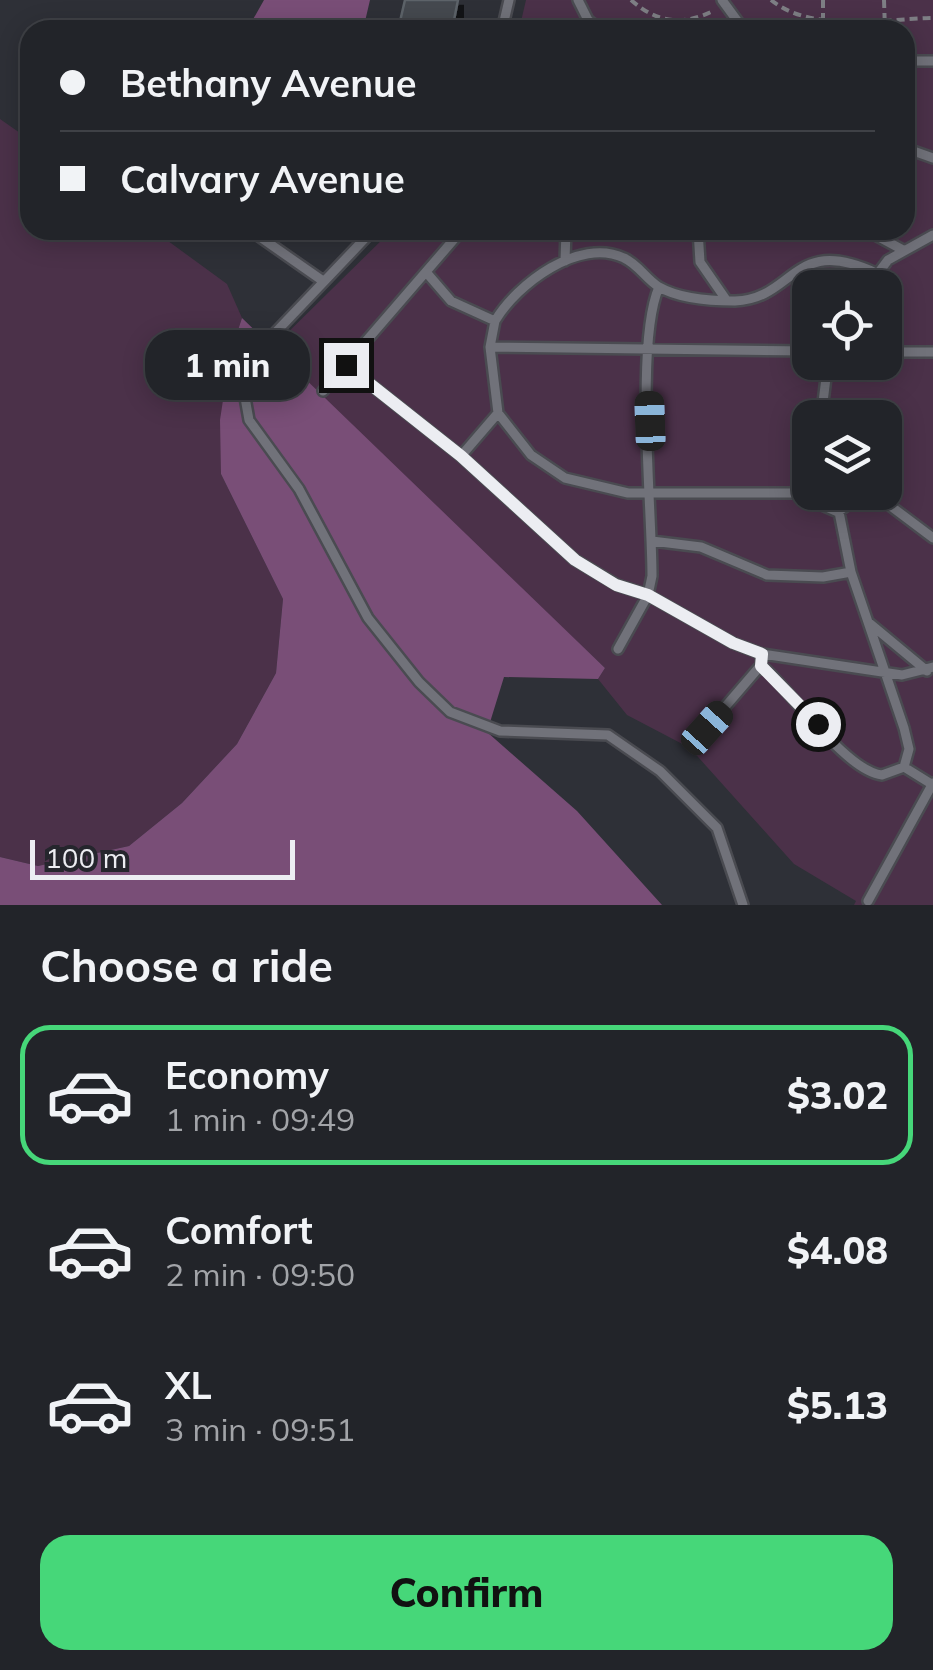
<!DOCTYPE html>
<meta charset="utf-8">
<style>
body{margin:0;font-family:Mulish,sans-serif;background:#2e3035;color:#f1f3f6;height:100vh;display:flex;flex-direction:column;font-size:38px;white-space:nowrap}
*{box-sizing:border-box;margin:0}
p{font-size:32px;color:#a2a4a8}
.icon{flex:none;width:55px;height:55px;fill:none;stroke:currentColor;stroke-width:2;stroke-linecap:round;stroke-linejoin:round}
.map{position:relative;height:905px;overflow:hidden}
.panel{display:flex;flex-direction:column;background:#222429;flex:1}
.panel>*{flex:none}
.banner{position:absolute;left:20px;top:20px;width:895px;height:220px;border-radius:30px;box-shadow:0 5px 25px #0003,0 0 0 2px #3f4146;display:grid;align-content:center;height:220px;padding:0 40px;background:#222429}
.controls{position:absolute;left:792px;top:270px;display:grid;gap:20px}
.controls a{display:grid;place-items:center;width:110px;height:110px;border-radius:20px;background:#222429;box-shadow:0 5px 25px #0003,0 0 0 2px #3f4146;font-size:50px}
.scale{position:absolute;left:30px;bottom:25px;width:265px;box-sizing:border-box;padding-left:10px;border:5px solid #ecedf2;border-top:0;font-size:28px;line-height:35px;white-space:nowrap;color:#ecedf2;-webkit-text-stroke:8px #25262d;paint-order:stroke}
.end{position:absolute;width:45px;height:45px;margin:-22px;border:12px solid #ecedf2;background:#111;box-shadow:0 0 0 5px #111}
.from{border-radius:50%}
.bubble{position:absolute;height:70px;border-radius:30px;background:#222429;box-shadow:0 5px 25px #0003,0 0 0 2px #3f4146;font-size:32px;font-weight:800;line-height:70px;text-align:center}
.car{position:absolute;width:30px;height:60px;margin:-30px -15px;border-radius:12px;box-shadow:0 0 8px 2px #0007;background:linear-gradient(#222 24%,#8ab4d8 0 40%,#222 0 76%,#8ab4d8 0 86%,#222 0)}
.banner b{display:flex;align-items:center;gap:35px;height:95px;font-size:38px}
.banner b+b{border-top:2px solid #3f4146}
.banner i{width:25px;height:25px;background:#f1f3f6}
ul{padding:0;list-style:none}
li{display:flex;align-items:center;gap:30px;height:140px;margin:0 20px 15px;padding:0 20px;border:5px solid transparent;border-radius:30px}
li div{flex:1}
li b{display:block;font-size:38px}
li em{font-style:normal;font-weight:800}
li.on{border-color:#46d779}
li>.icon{width:90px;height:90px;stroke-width:1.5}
h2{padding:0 40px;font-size:45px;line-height:120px}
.action{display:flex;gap:20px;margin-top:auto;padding:20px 40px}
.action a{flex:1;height:115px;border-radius:30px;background:#46d779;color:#111;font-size:40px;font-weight:800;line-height:115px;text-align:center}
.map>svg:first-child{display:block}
</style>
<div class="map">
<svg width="933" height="905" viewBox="0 0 933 905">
<defs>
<filter id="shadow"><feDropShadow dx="11" dy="6" stdDeviation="0" flood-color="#0009"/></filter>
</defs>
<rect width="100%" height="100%" fill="#2e3037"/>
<path fill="#4b3149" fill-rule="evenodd" d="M526,0H933V905H854L856,901L794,864L690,748L627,715L598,679L605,668L270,350L392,230H905V30H519ZM810,288H885V362H810ZM810,418H885V492H810Z
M0,119L30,140V230H153L227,284L242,318L230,354L221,474L283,599L276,673L237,744L182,803L129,846L38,866L0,857Z"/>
<path fill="#794e77" d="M264,0H370L363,30H247Z
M242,318L605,668L598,679L504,677L487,732L577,811L662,905H0V857L38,866L129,846L182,803L237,744L276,673L283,599L221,474L220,420L230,354Z"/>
<path fill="#444950" stroke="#5d6369" stroke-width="2.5" filter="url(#shadow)" d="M405,0H458L452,30H398Z"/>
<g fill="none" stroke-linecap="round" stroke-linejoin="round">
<g stroke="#4a4b51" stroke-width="14">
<path id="service" d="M578,0L588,20L586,30
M722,0L744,30
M588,20L601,30
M502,30L509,0
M905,61H933
M905,148L933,158
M250,230L323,281
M373,230L256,353L244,392L249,420L299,489L368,618L419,682L450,712L500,731L608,735L660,771L717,828L743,905
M698,230L700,262L727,301
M866,230L903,250
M565,261L566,230
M426,272L451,301L495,321C517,284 579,237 624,258C638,264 646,279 659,287C680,299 712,301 735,301C795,299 792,234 876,273
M867,288L888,260L933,235
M495,321L490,347L498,413L531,455L565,478L628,493H794L838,512L865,492
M490,347L810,351
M885,352H933
M346,365L461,456L575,560L617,585L648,595L733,643L762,654L902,675L933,667
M323,391L462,230
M821,418L828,362
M461,456L498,413
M835,492L851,572L904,728L909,749L904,767
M872,492L933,538
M794,493L810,479
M652,541L701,547L767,575L823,577L851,572
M868,622L927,671
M618,649L648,595L652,576C652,508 635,342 659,287
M762,654L761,665C793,693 846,771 882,775L904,767
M707,728L761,665
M904,767L933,785
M868,901L933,783"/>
</g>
<path stroke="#7e7f85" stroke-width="4" stroke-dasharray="8 5" stroke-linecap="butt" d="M631,0C657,23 682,26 713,11
M771,0C812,33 882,19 933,18
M823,0V19
M884,0L885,30"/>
<use href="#service" stroke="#71727a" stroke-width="9"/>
</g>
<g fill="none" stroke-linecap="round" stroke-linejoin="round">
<path stroke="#ecedf2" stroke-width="12" d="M346,365L461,456L575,560L616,585L648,595L733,643L762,654L761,666L818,724"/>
</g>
</svg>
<div class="controls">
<a><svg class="icon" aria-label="locate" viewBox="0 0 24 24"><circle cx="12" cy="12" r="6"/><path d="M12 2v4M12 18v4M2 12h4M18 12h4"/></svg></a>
<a><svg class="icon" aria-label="layers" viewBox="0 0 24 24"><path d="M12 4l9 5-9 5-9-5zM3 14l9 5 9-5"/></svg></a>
</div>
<div class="scale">100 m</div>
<i class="end from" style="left:818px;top:724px"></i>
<i class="end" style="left:346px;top:365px"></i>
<div class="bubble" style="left:145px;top:330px;width:165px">1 min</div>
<i class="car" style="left:650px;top:421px;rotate:358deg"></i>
<i class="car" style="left:707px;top:728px;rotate:42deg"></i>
<div class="banner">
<b><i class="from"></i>Bethany Avenue</b>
<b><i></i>Calvary Avenue</b>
</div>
</div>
<section class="panel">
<h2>Choose a ride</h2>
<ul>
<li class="on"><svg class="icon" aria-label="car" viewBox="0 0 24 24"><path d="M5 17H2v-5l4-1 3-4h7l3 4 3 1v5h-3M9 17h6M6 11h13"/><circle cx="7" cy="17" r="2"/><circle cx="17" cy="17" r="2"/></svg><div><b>Economy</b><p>1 min · 09:49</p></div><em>$3.02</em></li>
<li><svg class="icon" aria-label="car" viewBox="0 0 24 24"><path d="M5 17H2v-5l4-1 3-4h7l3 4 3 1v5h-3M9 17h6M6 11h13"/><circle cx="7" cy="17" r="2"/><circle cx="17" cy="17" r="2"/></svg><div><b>Comfort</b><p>2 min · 09:50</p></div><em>$4.08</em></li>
<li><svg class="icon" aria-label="car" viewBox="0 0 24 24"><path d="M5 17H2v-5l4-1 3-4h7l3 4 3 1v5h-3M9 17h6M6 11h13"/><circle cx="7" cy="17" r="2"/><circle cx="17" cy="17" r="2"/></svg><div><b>XL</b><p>3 min · 09:51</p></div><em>$5.13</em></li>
</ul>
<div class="action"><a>Confirm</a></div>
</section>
